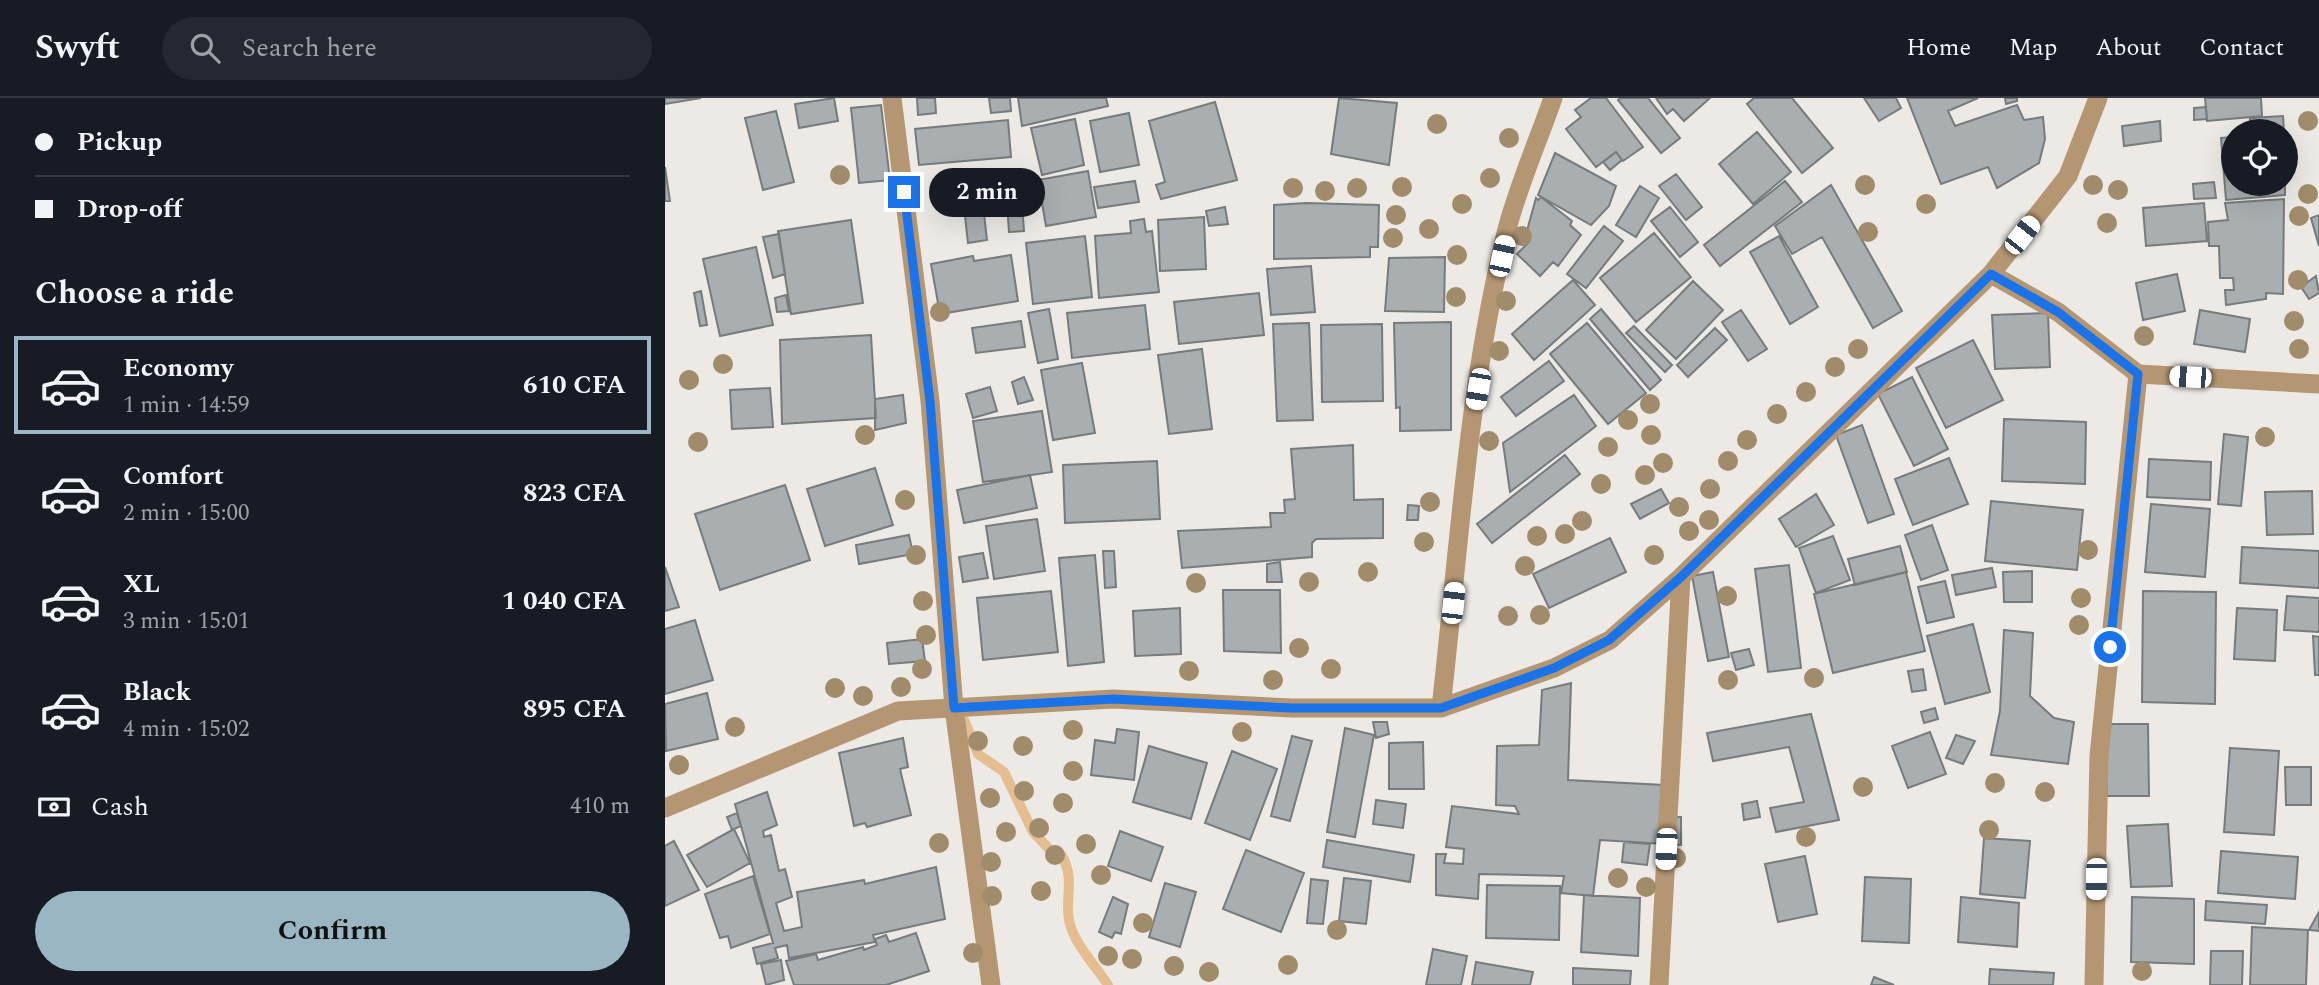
<!DOCTYPE html>
<meta charset="utf-8">
<style>
body{margin:0;font-family:Spectral,serif;background:#242831;color:#f1f3f6;height:100vh;display:flex;flex-direction:column;font-size:26px;white-space:nowrap}
*{box-sizing:border-box;margin:0}
p{font-size:23px;color:#9ea1a6}
.icon{flex:none;width:38px;height:38px;fill:none;stroke:currentColor;stroke-width:2;stroke-linecap:round;stroke-linejoin:round}
.map{position:relative;flex:1;overflow:hidden}
.drawer{display:flex;flex-direction:column;background:#171b24;width:665px}
.drawer>*{flex:none}
.hud{display:grid;align-content:center;height:154px;padding:0 35px;background:#171b24}
.tools{position:absolute;left:1556px;top:21px;display:grid;gap:14px}
.tools a{display:grid;place-items:center;width:77px;height:77px;border-radius:50%;background:#171b24;box-shadow:0 7px 28px #0002;font-size:35px}
.end{position:absolute;width:32px;height:32px;margin:-16px;border:9px solid #1a73e8;background:#fff;box-shadow:0 0 0 4px #fff}
.from{border-radius:50%}
.bubble{position:absolute;height:49px;border-radius:24px;background:#171b24;box-shadow:0 7px 28px #0002;font-size:23px;font-weight:700;line-height:49px;text-align:center}
.car{position:absolute;width:21px;height:42px;margin:-21px -10px;border-radius:9px;box-shadow:0 0 5px 2px #0007;background:linear-gradient(#fff 24%,#345 0 40%,#fff 0 76%,#345 0 86%,#fff 0)}
.hud b{display:flex;align-items:center;gap:24px;height:66px;font-size:26px}
.hud b+b{border-top:2px solid #363941}
.hud i{width:18px;height:18px;background:#f1f3f6}
ul{padding:0;list-style:none}
li{display:flex;align-items:center;gap:21px;height:98px;margin:0 14px 10px;padding:0 21px;border:4px solid transparent;border-radius:0px}
li div{flex:1}
li b{display:block;font-size:26px}
li em{font-style:normal;font-weight:700}
li.active{border-color:#99b6c2}
li>.icon{width:63px;height:63px;stroke-width:1.5}
h2{padding:0 35px;font-size:32px;line-height:84px}
.pay{display:flex;align-items:center;gap:18px;height:77px;padding:0 35px;font-size:26px}
.pay p{margin-inline-start:auto}
.cta{display:flex;gap:14px;margin-top:auto;padding:14px 35px}
.cta a{flex:1;height:80px;border-radius:42px;background:#99b6c2;color:#111;font-size:28px;font-weight:700;line-height:80px;text-align:center}
header{display:flex;align-items:center;gap:42px;box-sizing:border-box;height:98px;padding:0 35px;background:#171b24;border-bottom:2px solid #363941}
header strong{font-size:33px}
nav{display:flex;gap:38px;margin-inline-start:auto;font-size:24px}
.search{width:490px;height:63px;background:#242831;display:flex;align-items:center;gap:18px;box-sizing:border-box;padding:0 24px;border-radius:38px;color:#9ea1a6;font-size:26px}
main{display:flex;flex:1;min-height:0}
.map>svg:first-child{display:block}
</style>
<header>
<strong>Swyft</strong>
<div class="search"><svg class="icon" aria-label="search" viewBox="0 0 24 24"><circle cx="10" cy="10" r="6"/><path d="M15 15l6 6"/></svg>Search here</div>
<nav><a>Home</a><a>Map</a><a>About</a><a>Contact</a></nav>
</header>
<main>
<section class="drawer">
<div class="hud">
<b><i class="from"></i>Pickup</b>
<b><i></i>Drop-off</b>
</div>
<h2>Choose a ride</h2>
<ul>
<li class="active"><svg class="icon" aria-label="car" viewBox="0 0 24 24"><path d="M5 17H2v-5l4-1 3-4h7l3 4 3 1v5h-3M9 17h6M6 11h13"/><circle cx="7" cy="17" r="2"/><circle cx="17" cy="17" r="2"/></svg><div><b>Economy</b><p>1 min · 14:59</p></div><em>610 CFA</em></li>
<li><svg class="icon" aria-label="car" viewBox="0 0 24 24"><path d="M5 17H2v-5l4-1 3-4h7l3 4 3 1v5h-3M9 17h6M6 11h13"/><circle cx="7" cy="17" r="2"/><circle cx="17" cy="17" r="2"/></svg><div><b>Comfort</b><p>2 min · 15:00</p></div><em>823 CFA</em></li>
<li><svg class="icon" aria-label="car" viewBox="0 0 24 24"><path d="M5 17H2v-5l4-1 3-4h7l3 4 3 1v5h-3M9 17h6M6 11h13"/><circle cx="7" cy="17" r="2"/><circle cx="17" cy="17" r="2"/></svg><div><b>XL</b><p>3 min · 15:01</p></div><em>1 040 CFA</em></li>
<li><svg class="icon" aria-label="car" viewBox="0 0 24 24"><path d="M5 17H2v-5l4-1 3-4h7l3 4 3 1v5h-3M9 17h6M6 11h13"/><circle cx="7" cy="17" r="2"/><circle cx="17" cy="17" r="2"/></svg><div><b>Black</b><p>4 min · 15:02</p></div><em>895 CFA</em></li>
</ul>
<div class="pay"><svg class="icon" aria-label="cash" viewBox="0 0 24 24"><path d="M3 7h18v10H3z"/><circle cx="12" cy="12" r="2"/></svg>Cash<p>410 m</p></div>
<div class="cta"><a>Confirm</a></div>
</section>
<div class="map">
<svg width="1654" height="887" viewBox="0 0 1654 887">
<rect width="100%" height="100%" fill="#edeae6"/>
<g fill="none" stroke-linecap="round" stroke-linejoin="round">
<path stroke="#e4bd91" stroke-width="10" d="M299,622L313,656L339,674L368,734L390,757L397,758C410,782 400,797 404,822C408,845 431,868 443,887"/>
</g>
<path fill="#a9aeb0" stroke="#767b7d" stroke-width="2" d="M0,0H36L0,6Z
M169,0L173,23L134,30L130,6Z
M252,0H270L271,15L253,17Z
M324,0H345L346,13L326,15Z
M353,0H441L443,8L357,28Z
M674,0L732,5L724,67L666,56Z
M926,0H941L978,49L958,63L951,54L931,69L901,31L916,19L910,12Z
M955,0H983L1015,40L996,55L953,2Z
M991,0H1045L1019,23L1008,11L1002,16Z
M1089,0H1127L1168,50L1137,75L1082,6Z
M1199,0H1231L1236,10L1214,23Z
M1242,0H1313L1283,13L1290,28L1352,7L1359,22L1378,19L1380,41L1374,65L1332,90L1323,69L1276,86Z
M1340,0H1352V3L1341,6Z
M1540,0H1596L1597,18L1542,23Z
M550,4L572,82L496,101L491,87L500,84L484,23Z
M216,7L225,82L194,85L186,10Z
M1541,9L1542,21L1529,22V10Z
M111,13L129,84L98,92L80,20Z
M464,15L474,67L435,74L425,23Z
M1618,18L1619,33H1585V20Z
M410,21L419,67L377,77L366,30Z
M343,22L346,59L254,67L250,31Z
M1495,23L1496,43L1459,48L1457,28Z
M1092,34L1126,74L1088,106L1054,66Z
M1568,39V86H1620V97L1561,102L1556,40Z
M951,54L957,62L945,72L938,64Z
M890,55L951,88L944,108L926,127L873,97Z
M0,69L5,103H0Z
M423,73L431,119L381,128L373,82Z
M1011,76L1037,109L1021,122L994,88Z
M470,83L474,104L433,110L429,89Z
M1120,83L1137,104L1055,168L1039,147Z
M1549,84L1551,100L1529,101L1528,86Z
M1166,87L1237,213L1208,230L1157,139L1127,156L1110,128Z
M975,88L994,100L971,139L951,127Z
M876,99L907,123L905,127L916,137L893,168L888,164L875,178L852,156L864,144L860,140L871,100L873,102Z
M1619,101L1618,196L1601,195V201L1561,207L1560,192H1569L1568,180H1555L1554,148H1544L1543,124L1563,122L1560,105Z
M357,105L359,133L344,134L342,106Z
M641,105L714,107L713,149H705V159L609,161V107Z
M1539,105L1542,143L1481,148L1478,110Z
M560,109L563,126L544,128L541,113Z
M1005,109L1033,144L1015,159L986,123Z
M319,116L322,142L303,145L300,118Z
M1654,117V148L1646,120Z
M539,119L541,171L495,173L493,122Z
M479,121L481,134L487,133L494,194L434,200L430,138L466,135L465,123Z
M186,122L198,205L126,216L113,133Z
M939,128L958,143L921,190L902,176Z
M989,135L1026,179L971,224L935,180Z
M114,136L120,176L108,180L98,139Z
M420,138L427,199L368,206L361,145Z
M1114,138L1153,209L1125,226L1085,154Z
M91,149L108,227L55,238L38,161Z
M346,157L353,203L275,216L266,166L308,158L309,163Z
M780,159L779,214L720,213L724,160Z
M646,168L650,214L606,217L602,171Z
M1512,176L1520,213L1478,222L1471,185Z
M1651,178L1654,195L1644,201L1636,189Z
M908,182L930,207L869,262L847,236Z
M1028,183L1058,212L1011,261L981,232Z
M36,193L42,227L35,228L29,195Z
M594,195L599,237L514,246L509,204Z
M121,197L124,213L112,214L110,200Z
M480,207L485,251L407,260L402,215Z
M384,211L393,261L373,265L363,215Z
M936,211L996,282L985,292L925,221Z
M1076,212L1102,251L1083,263L1057,224Z
M1535,212L1585,221L1580,254L1529,246Z
M1383,215L1385,269L1330,271L1327,217Z
M356,223L360,249L311,255L307,230Z
M786,224V332L735,333V309L731,310L729,225Z
M644,225L648,322L612,323L608,226Z
M922,225L981,295L943,326L885,256Z
M717,226L718,303L657,304L656,227Z
M969,228L1007,267L1000,274L961,235Z
M1050,230L1062,242L1023,279L1012,267Z
M206,237L211,320L117,326L115,242Z
M1308,242L1338,302L1281,330L1251,270Z
M537,251L547,331L504,336L493,257Z
M884,263L899,283L851,318L836,299Z
M417,265L430,335L388,342L376,272Z
M359,279L368,302L353,306L347,284Z
M1247,279L1283,351L1249,368L1213,296Z
M325,289L332,313L308,320L301,296Z
M105,290L108,329L67,331L65,292Z
M238,297L241,325L210,332V301Z
M909,297L931,328L845,394L838,345Z
M377,313L387,374L318,384L308,323Z
M1339,321L1421,324L1420,386L1337,383Z
M1197,327L1229,416L1203,425L1171,337Z
M1559,336L1583,339L1576,408L1553,406Z
M688,347L689,402L718,401V440L651,441L647,445V459L517,470L513,433L606,429L605,415H620L619,402L630,401L626,351Z
M900,357L915,376L827,445L812,426Z
M1284,360L1303,406L1248,427L1230,381Z
M1484,361L1546,364L1545,402L1482,399Z
M492,363L495,421L400,425L398,367Z
M210,370L228,427L160,448L142,391Z
M365,377L372,410L299,425L292,392Z
M120,387L145,462L55,492L30,416Z
M996,391L1004,405L975,421L966,406Z
M1647,393L1648,436L1602,437L1600,394Z
M1151,396L1169,427L1131,449L1114,421Z
M1326,403L1418,412L1412,472L1320,463Z
M1486,406L1545,411L1540,479L1480,474Z
M743,407L754,408L753,422H742Z
M372,421L380,473L329,481L321,428Z
M1267,427L1283,472L1256,482L1240,437Z
M244,437L248,456L194,466L191,447Z
M1168,438L1185,482L1151,495L1134,450Z
M945,440L961,474L884,510L868,476Z
M1235,448L1242,474L1190,487L1183,461Z
M1577,449L1654,453V490L1575,485Z
M438,453H449L451,489L440,490Z
M318,455L323,480L298,484L294,459Z
M430,457L439,564L403,568L394,460Z
M615,464L617,484H602V466Z
M1124,467L1136,570L1103,574L1090,471Z
M0,469L14,509L0,513Z
M1327,470L1331,489L1291,497L1287,477Z
M1367,473V504H1339L1338,474Z
M1048,474L1064,559L1043,563L1027,478Z
M1241,474L1260,553L1168,575L1149,496Z
M1280,483L1289,519L1262,525L1253,489Z
M558,492H615L616,555L559,553Z
M386,493L393,554L318,562L312,500Z
M1478,493L1551,494L1550,606L1477,604Z
M1622,498L1654,500V534L1619,532Z
M515,510L516,556L470,558L468,513Z
M1572,510L1612,512L1610,563L1569,561Z
M30,522L48,582L0,596V531Z
M1308,526L1325,594L1280,606L1262,538Z
M1339,532L1368,535L1365,598L1389,620L1409,624L1403,666L1326,657L1335,613Z
M1648,538L1654,539V577H1650Z
M257,541L260,563L224,566L222,545Z
M1084,551L1089,567L1071,572L1066,555Z
M1258,571L1261,592L1247,594L1243,573Z
M906,585L903,682L999,687L998,719H1016V747L935,742L928,798L896,795L899,778L814,776L813,801L771,797V756H781L779,765L798,766L799,751L781,749L787,708L854,716L850,708L831,707L832,648L874,647L877,592Z
M42,595L53,641L1,653L0,606Z
M1270,610L1273,621L1259,625L1256,614Z
M1146,616L1174,722L1111,734L1105,710L1139,704L1124,649L1048,663L1042,635Z
M708,624H722L724,636L711,640Z
M1441,626H1483L1484,698H1442Z
M680,630L709,637L690,739L662,734Z
M452,631L474,634L469,682L426,677L430,642L450,645Z
M1265,634L1281,676L1243,690L1227,648Z
M1291,637L1310,643L1298,666L1281,660Z
M627,638L647,643L625,723L606,718Z
M238,640L243,669L235,671L246,717L202,729L200,725L189,728L174,655Z
M758,644L759,691H724V645Z
M484,648L542,665L526,721L468,704Z
M1565,650L1614,653L1609,737L1559,734Z
M567,653L612,671L585,742L540,725Z
M1620,669H1646V707H1621Z
M102,694L112,727L98,733L99,739L106,737L114,773L120,771L127,799L111,805L119,833L137,829L132,794L199,782L200,786L271,769L280,821L208,837L210,844L124,860L122,847L110,850L113,860L92,866L88,850L108,845L70,706Z
M711,702L741,706L738,730L708,726Z
M1092,703L1095,719L1079,722L1077,706Z
M72,715L76,728L67,732L62,719Z
M1503,726L1507,788L1466,789L1462,728Z
M69,731L85,765L42,789L22,757Z
M455,733L498,749L486,783L443,768Z
M1319,740L1365,743L1360,800L1315,796Z
M662,742L749,757L745,784L658,769Z
M9,743L34,792L0,808V748Z
M959,744L985,746L982,767L957,764Z
M581,752L639,775L616,834L558,811Z
M1556,753L1633,759L1630,801L1553,795Z
M1140,758L1152,816L1113,824L1100,766Z
M88,778L105,836L66,850L63,838L55,840L40,796Z
M1200,779L1246,781L1244,845L1197,843Z
M679,780L706,783L701,826L674,823Z
M646,781L663,783L658,826L642,825Z
M500,785L531,794L515,849L484,839Z
M822,787L895,788L894,842L821,840Z
M919,797L975,800L973,858L916,854Z
M448,799L463,806L456,836L450,834L447,840L434,834Z
M1296,799L1354,805L1352,849L1293,844Z
M1467,799L1529,801V866L1466,864Z
M1541,803L1602,807L1600,826L1540,822Z
M1654,814V833L1644,832Z
M1587,829L1643,832L1641,887H1585Z
M251,835L264,873L221,887H129L121,863L151,856L153,862L198,849L199,852L212,847L210,841L221,837L224,844Z
M768,851L802,858L796,887H761Z
M1546,853H1578L1577,887H1545Z
M116,862L119,882L101,887L96,866Z
M811,864L868,874L865,887H807Z
M908,870L966,873L965,887H908Z
M1325,871L1389,875L1388,887H1324Z
M1209,879L1229,887H1206Z"/>
<g fill="none" stroke-linecap="round" stroke-linejoin="round">
<path stroke="#b49673" stroke-width="19" d="M227,0L265,303L289,610L326,887
M1473,276L1654,286
M776,610C794,451 803,287 842,131C854,86 873,43 888,0
M0,710L233,613L448,601L627,610H776L889,570L945,542L1016,479L1326,176
M994,887L1016,479
M1429,887L1434,658L1473,276L1393,214L1326,176L1403,78L1433,0"/>
</g>
<g fill="#a08b6a">
<circle cx="1643" cy="23" r="10"/>
<circle cx="772" cy="26" r="10"/>
<circle cx="844" cy="40" r="10"/>
<circle cx="175" cy="77" r="10"/>
<circle cx="825" cy="80" r="10"/>
<circle cx="1200" cy="87" r="10"/>
<circle cx="1428" cy="87" r="10"/>
<circle cx="737" cy="89" r="10"/>
<circle cx="628" cy="90" r="10"/>
<circle cx="692" cy="90" r="10"/>
<circle cx="1453" cy="92" r="10"/>
<circle cx="660" cy="93" r="10"/>
<circle cx="1643" cy="96" r="10"/>
<circle cx="797" cy="106" r="10"/>
<circle cx="1261" cy="106" r="10"/>
<circle cx="731" cy="117" r="10"/>
<circle cx="1634" cy="118" r="10"/>
<circle cx="1442" cy="125" r="10"/>
<circle cx="764" cy="131" r="10"/>
<circle cx="1203" cy="134" r="10"/>
<circle cx="857" cy="138" r="10"/>
<circle cx="728" cy="140" r="10"/>
<circle cx="792" cy="157" r="10"/>
<circle cx="1633" cy="182" r="10"/>
<circle cx="791" cy="199" r="10"/>
<circle cx="841" cy="203" r="10"/>
<circle cx="275" cy="214" r="10"/>
<circle cx="1629" cy="223" r="10"/>
<circle cx="1479" cy="238" r="10"/>
<circle cx="1193" cy="251" r="10"/>
<circle cx="1634" cy="251" r="10"/>
<circle cx="834" cy="253" r="10"/>
<circle cx="58" cy="266" r="10"/>
<circle cx="1170" cy="269" r="10"/>
<circle cx="24" cy="282" r="10"/>
<circle cx="1141" cy="294" r="10"/>
<circle cx="985" cy="306" r="10"/>
<circle cx="1112" cy="316" r="10"/>
<circle cx="963" cy="322" r="10"/>
<circle cx="200" cy="337" r="10"/>
<circle cx="986" cy="337" r="10"/>
<circle cx="1600" cy="339" r="10"/>
<circle cx="1082" cy="342" r="10"/>
<circle cx="824" cy="343" r="10"/>
<circle cx="33" cy="344" r="10"/>
<circle cx="943" cy="349" r="10"/>
<circle cx="1063" cy="363" r="10"/>
<circle cx="998" cy="365" r="10"/>
<circle cx="980" cy="377" r="10"/>
<circle cx="936" cy="386" r="10"/>
<circle cx="1045" cy="391" r="10"/>
<circle cx="240" cy="402" r="10"/>
<circle cx="765" cy="404" r="10"/>
<circle cx="1014" cy="409" r="10"/>
<circle cx="1044" cy="422" r="10"/>
<circle cx="917" cy="423" r="10"/>
<circle cx="1024" cy="433" r="10"/>
<circle cx="900" cy="436" r="10"/>
<circle cx="872" cy="438" r="10"/>
<circle cx="759" cy="444" r="10"/>
<circle cx="1423" cy="452" r="10"/>
<circle cx="251" cy="457" r="10"/>
<circle cx="989" cy="457" r="10"/>
<circle cx="860" cy="468" r="10"/>
<circle cx="703" cy="474" r="10"/>
<circle cx="644" cy="484" r="10"/>
<circle cx="531" cy="485" r="10"/>
<circle cx="1062" cy="498" r="10"/>
<circle cx="1416" cy="500" r="10"/>
<circle cx="258" cy="503" r="10"/>
<circle cx="875" cy="517" r="10"/>
<circle cx="843" cy="518" r="10"/>
<circle cx="1414" cy="527" r="10"/>
<circle cx="261" cy="537" r="10"/>
<circle cx="634" cy="550" r="10"/>
<circle cx="257" cy="571" r="10"/>
<circle cx="666" cy="571" r="10"/>
<circle cx="524" cy="573" r="10"/>
<circle cx="1149" cy="580" r="10"/>
<circle cx="608" cy="582" r="10"/>
<circle cx="1063" cy="582" r="10"/>
<circle cx="236" cy="589" r="10"/>
<circle cx="170" cy="590" r="10"/>
<circle cx="198" cy="598" r="10"/>
<circle cx="70" cy="629" r="10"/>
<circle cx="408" cy="632" r="10"/>
<circle cx="577" cy="634" r="10"/>
<circle cx="313" cy="643" r="10"/>
<circle cx="358" cy="648" r="10"/>
<circle cx="14" cy="667" r="10"/>
<circle cx="408" cy="673" r="10"/>
<circle cx="1330" cy="685" r="10"/>
<circle cx="1198" cy="689" r="10"/>
<circle cx="359" cy="693" r="10"/>
<circle cx="1380" cy="694" r="10"/>
<circle cx="325" cy="700" r="10"/>
<circle cx="398" cy="705" r="10"/>
<circle cx="374" cy="730" r="10"/>
<circle cx="1324" cy="732" r="10"/>
<circle cx="341" cy="734" r="10"/>
<circle cx="1141" cy="739" r="10"/>
<circle cx="274" cy="745" r="10"/>
<circle cx="421" cy="746" r="10"/>
<circle cx="390" cy="757" r="10"/>
<circle cx="1011" cy="760" r="10"/>
<circle cx="326" cy="764" r="10"/>
<circle cx="436" cy="777" r="10"/>
<circle cx="953" cy="780" r="10"/>
<circle cx="981" cy="789" r="10"/>
<circle cx="376" cy="793" r="10"/>
<circle cx="327" cy="798" r="10"/>
<circle cx="478" cy="825" r="10"/>
<circle cx="672" cy="832" r="10"/>
<circle cx="308" cy="855" r="10"/>
<circle cx="443" cy="858" r="10"/>
<circle cx="467" cy="861" r="10"/>
<circle cx="623" cy="867" r="10"/>
<circle cx="509" cy="868" r="10"/>
<circle cx="1477" cy="873" r="10"/>
<circle cx="544" cy="874" r="10"/>
</g>
<g fill="none" stroke-linecap="round" stroke-linejoin="round">
<path stroke="#1a73e8" stroke-width="9" d="M239,94L265,303L289,610L448,601L627,610H776L889,570L944,542L1016,479L1326,176L1393,214L1473,276L1445,549"/>
</g>
</svg>
<div class="tools">
<a><svg class="icon" aria-label="locate" viewBox="0 0 24 24"><circle cx="12" cy="12" r="6"/><path d="M12 2v4M12 18v4M2 12h4M18 12h4"/></svg></a>
</div>
<i class="end from" style="left:1445px;top:549px"></i>
<i class="end" style="left:239px;top:94px"></i>
<div class="bubble" style="left:264px;top:70px;width:116px">2 min</div>
<i class="car" style="left:1357px;top:137px;rotate:38deg"></i>
<i class="car" style="left:837px;top:158px;rotate:12deg"></i>
<i class="car" style="left:1525px;top:279px;rotate:273deg"></i>
<i class="car" style="left:813px;top:291px;rotate:190deg"></i>
<i class="car" style="left:788px;top:505px;rotate:6deg"></i>
<i class="car" style="left:1001px;top:751px;rotate:183deg"></i>
<i class="car" style="left:1431px;top:781px;rotate:181deg"></i>
</div>
</main>
